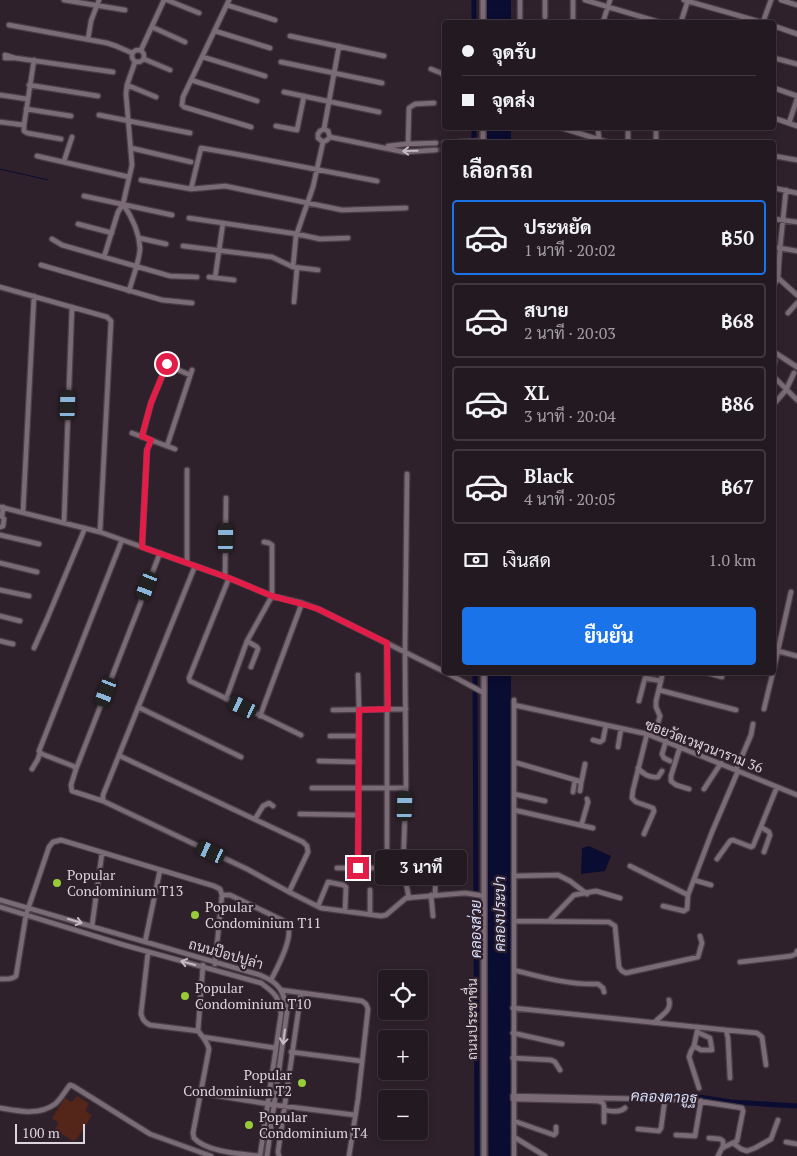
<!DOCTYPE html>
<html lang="th">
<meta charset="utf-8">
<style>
body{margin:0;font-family:"PT Serif",Sarabun,serif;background:#2f262d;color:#f1f3f6;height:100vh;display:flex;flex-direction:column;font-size:19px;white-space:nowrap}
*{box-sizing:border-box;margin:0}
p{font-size:16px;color:#a3a0a5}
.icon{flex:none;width:28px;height:28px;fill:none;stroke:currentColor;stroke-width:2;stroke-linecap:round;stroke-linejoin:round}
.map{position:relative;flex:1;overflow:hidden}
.sheet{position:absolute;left:442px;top:140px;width:334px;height:535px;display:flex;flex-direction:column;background:#231920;border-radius:5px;box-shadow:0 2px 8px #0003,0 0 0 1px #40383e}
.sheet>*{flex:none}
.top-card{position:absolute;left:442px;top:20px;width:334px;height:110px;border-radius:5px;box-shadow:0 2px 8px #0003,0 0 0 1px #40383e;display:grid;align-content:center;height:110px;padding:0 20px;background:#231920}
.controls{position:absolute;left:378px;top:970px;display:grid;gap:10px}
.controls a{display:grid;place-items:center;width:50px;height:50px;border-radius:5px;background:#231920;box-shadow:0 2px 8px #0003,0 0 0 1px #40383e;font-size:25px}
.scale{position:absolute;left:15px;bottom:12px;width:70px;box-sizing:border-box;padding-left:5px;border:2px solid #ded4db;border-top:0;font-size:14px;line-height:18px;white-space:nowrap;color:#ded4db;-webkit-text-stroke:4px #2f212b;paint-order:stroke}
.end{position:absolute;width:22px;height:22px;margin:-11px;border:6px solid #e11d48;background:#fff;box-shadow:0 0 0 2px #fff}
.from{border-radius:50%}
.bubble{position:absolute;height:35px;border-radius:5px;background:#231920;box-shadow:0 2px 8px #0003,0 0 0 1px #40383e;font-size:16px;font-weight:700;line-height:35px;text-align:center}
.car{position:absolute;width:15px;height:30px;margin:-15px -8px;border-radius:6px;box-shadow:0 0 4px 1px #0007;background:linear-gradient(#222 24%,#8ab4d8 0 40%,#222 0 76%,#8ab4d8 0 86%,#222 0)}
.top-card b{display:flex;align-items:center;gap:18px;height:48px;font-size:19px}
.top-card b+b{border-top:1px solid #40383e}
.top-card i{width:12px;height:12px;background:#f1f3f6}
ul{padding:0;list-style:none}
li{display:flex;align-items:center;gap:15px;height:75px;margin:0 10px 8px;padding:0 10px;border:2px solid #40383e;border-radius:5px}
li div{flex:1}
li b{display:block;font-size:19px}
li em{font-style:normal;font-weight:700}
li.active{border-color:#1a73e8}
li>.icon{width:45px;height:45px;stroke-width:1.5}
h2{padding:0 20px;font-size:22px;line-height:60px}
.pay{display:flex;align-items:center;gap:12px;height:55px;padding:0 20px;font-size:19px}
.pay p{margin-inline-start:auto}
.button{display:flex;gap:10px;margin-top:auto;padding:10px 20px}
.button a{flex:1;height:58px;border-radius:5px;background:#1a73e8;color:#fff;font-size:20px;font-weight:700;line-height:58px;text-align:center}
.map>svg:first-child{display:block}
</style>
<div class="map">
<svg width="797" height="1156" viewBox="0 0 797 1156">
<rect width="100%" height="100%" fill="#2f212b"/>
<path fill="#532619" d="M77,1096L89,1104L86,1109V1112L92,1115L76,1140L73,1141L55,1129L58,1124V1122L52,1118L65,1098L71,1102L73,1101Z"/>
<path fill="#0b0c31" d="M487,0H511V22H487Z
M487,128H511V142H487Z
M487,673H511L512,1156H489Z
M589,846L611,856L605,871L581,874L582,848Z"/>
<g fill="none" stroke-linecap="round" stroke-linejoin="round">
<path stroke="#0b0c31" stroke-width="1" d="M0,169L48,180
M531,1094L699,1097"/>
<path stroke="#0b0c31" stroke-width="5" d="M474,0V22
M474,128V142
M475,672L477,1156
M699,1097L731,1102L797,1106"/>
<path stroke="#493c45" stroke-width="4.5" stroke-dasharray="4.5 2" stroke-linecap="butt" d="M436,150L445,149"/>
<g stroke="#4a3f47" stroke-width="7">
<path id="minor" d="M64,0L125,10
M167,0L199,13
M229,0L183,97L182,105L184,107L251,127
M520,0V22
M573,0V22
M585,0L659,22
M684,0L761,22
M781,0L797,5
M227,5L275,20
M545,17V0
M603,22L610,0
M681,22L688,0
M763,22L771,0
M9,25L107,43L116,46L132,53
M774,26L797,34
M152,27L185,42
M215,31L270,48
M290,36L384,56
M88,39L91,21L99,0
M132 56a6 6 0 1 1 12 0a6 6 0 1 1-12 0Z
M141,50L164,0
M5,55L15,58L113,72
M203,57L265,76
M5,58H14
M774,58L797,64
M144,59L170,70
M34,60L24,125V131L27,133L61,139
M281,62L382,83
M431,69L441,73L445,77
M191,80L257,101
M29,85L98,96
M127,85L156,97
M774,88L797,96
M284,92L379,112
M0,95L27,99
M26,109L71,116
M99,115L190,133
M774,118L797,126
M0,122L24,125
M789,123L797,99
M276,126L297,130L304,96
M562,128L607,142
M598,128L599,140
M628,128V142
M656,128V142
M324,129L339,46
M330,137L328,131L324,129L320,131L318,134V138L323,142L327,140L330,137L404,152L436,150
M459,142L483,141
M444,143H445
M408,144L409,108L415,104L434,103
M388,146L406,144L436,143
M131,148L191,162
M37,156L129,177
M774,156L797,160
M64,161L72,137
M141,180L191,189L225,186L342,210L406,208
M774,188L797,193
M191,189L201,148L236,154L377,181
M84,196L172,215
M123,204C132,217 139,232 140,248C140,259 132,280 129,291
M189,218L297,234L320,239L348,238
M774,219L797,222
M78,224L112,233
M139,238L166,244
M52,239L62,245L170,276L197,277
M183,246L272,257L293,267L318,270
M774,247L797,251
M104,257L118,212L123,204L132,165L126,94L127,85L135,62
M41,265L162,300L192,303
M293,267L296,236L313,187L323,142
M209,277L234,280
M215,278L223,223
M774,278H778L797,295
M774,285L778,278L780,248L786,190
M0,287L107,317L111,321L100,532
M294,302L297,268
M788,313L797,303
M774,352L797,367
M167,365L190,375
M774,365L775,361
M774,377L797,400
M774,404L786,390L794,373
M132,433L175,449
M142,437L151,403L170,357
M167,446L192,370
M0,507L100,532L229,578L272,596L302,603L318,609L445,672
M23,512L34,296
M64,522L72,307
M0,527L3,526L4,519L2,517L3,507
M0,535L39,544
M122,540L39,751L42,754L73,766L76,769L71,785L72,791L103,801L247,869L289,892L321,908L381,916L386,915L406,898L465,893L484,896
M142,547L147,450L151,440
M0,563L37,572
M187,563V470
M225,577L226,498
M229,578L189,678L190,681L301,735
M0,590L29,596
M0,616L20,621
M0,641L13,644
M247,641L257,647L258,649L251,667
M387,643V868
M34,648L47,619L85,528
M778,651L797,656
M774,668L791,592
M445,672L484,693
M704,672L722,677
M659,690L736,710
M226,699L247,641L272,596V545L269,543L264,542
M639,701L645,678L661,681
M514,705L647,734L797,795
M138,707L241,757
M764,709L773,672
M333,710L406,709
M260,716L302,603
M330,736H359
M654,737L660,716L656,707V701L663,672
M593,740L600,742L603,740L606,725
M666,741L662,754L664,758L670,761
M618,747L621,729
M680,747L671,776V781L676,785L689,789
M120,756L303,842L307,846L308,852L289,892
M319,761L359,762
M514,762L579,781L581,784L580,791
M638,768C643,774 650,778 658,777L662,771
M32,769L38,759L40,752
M76,769L160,553
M736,770L751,735L753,724
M581,784L585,764
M312,788H406
M704,789L721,763
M573,792L575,780
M514,794L545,801
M103,801V795L195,566
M514,810L593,828
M300,814L358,815
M255,819L263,806L269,803L273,806
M580,825L582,823L588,802L587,799
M761,827L769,832L770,835L764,852
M644,834L654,811L653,808L636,802L632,798L633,790L647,734
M717,859L730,841L733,840L751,847L753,846L777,787
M409,861L436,864L435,895
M630,866L688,895
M337,868H403L406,788L405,652L407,474
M358,868L359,709L358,675
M407,874L406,883L409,898
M514,876L558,875L570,881L587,894
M694,880L711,885
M222,895H230L282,920C285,922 287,923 288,926C293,939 277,968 271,980
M431,895L433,916
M0,900L260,975C280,983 284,991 287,1012L267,1156
M318,906L328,882L343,885L346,887L345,911
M663,906L684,911L687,909L688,895L712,832L738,771
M0,907L124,945L261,983C275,993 279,997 281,1014L260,1156
M370,914V890
M514,921L609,922L615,926L619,967L622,971L626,973L698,957L702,943L700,936
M549,921L574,895L596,891L620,898
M92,926L102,853
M145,942L160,870
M148,952L141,1014C143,1020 144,1022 150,1025L198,1031C203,1037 207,1041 209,1049L193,1133L194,1138C206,1152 242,1154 259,1156
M740,962L791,956L796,954L797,951
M514,970C541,977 569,985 598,984L603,988L604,992
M0,979C6,979 11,980 16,976L26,915L49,847L53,842L61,840L214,886L220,889L222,895L215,964
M281,990L362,1001L366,1004L368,1009L358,1099L349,1156
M513,1008L726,1030L728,1038L730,1078
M655,1022C661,1015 672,1011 669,1000
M698,1027L694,1046L691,1051L689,1057L699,1088
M726,1030L757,1033L762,1037L766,1065
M198,1031L203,965
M513,1033L562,1044
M203,1037L276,1048
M694,1046L701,1050H712L710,1038L697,1032
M291,1052L361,1061
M513,1058L551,1060L555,1062L560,1070
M200,1093L275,1105L355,1115
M513,1096L691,1100L742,1108L743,1111L737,1141L722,1148L718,1156
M513,1099L598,1101L603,1103L604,1106V1122
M0,1108C18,1111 39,1116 55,1104C61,1099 65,1091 70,1085L73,1086L150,1134L211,1156
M604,1110C611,1111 619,1113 625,1108
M514,1121L554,1135L556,1133V1127
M638,1129L659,1131L661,1128L665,1099
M676,1135L695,1136L701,1101
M514,1137L545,1156
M709,1138L720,1139L723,1141V1148
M786,1142L797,1144
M733,1143L741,1149L747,1151L755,1148L771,1139L778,1120
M279,1156L278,1152L301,993
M514,1156V700"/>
</g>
<g stroke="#4a3f47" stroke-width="8">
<path id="tertiary" d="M483,0V22
M483,128V142
M484,1156V672"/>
</g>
<use href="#minor" stroke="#7b6b76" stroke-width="4.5"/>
<use href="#tertiary" stroke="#7b6b76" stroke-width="5"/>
</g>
<defs><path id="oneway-shaft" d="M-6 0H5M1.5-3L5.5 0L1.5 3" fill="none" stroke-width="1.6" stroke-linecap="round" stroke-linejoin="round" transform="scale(1.25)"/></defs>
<g stroke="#c5bac2">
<use href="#oneway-shaft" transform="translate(410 151) rotate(179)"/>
<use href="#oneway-shaft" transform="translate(75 921) rotate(17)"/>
<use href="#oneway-shaft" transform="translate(188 963) rotate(-165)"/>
<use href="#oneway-shaft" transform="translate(284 1037) rotate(97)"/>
</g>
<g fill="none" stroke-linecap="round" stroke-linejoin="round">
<path stroke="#e11d48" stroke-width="6" d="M167,364L151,403L142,436L151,440L147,450L142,547L229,578L272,596L302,604L318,609L387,643L388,709L359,710L358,868"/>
</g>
<g fill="#97cc38" stroke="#2f212b" stroke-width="2">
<circle cx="57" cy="883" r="5"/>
<circle cx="195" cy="915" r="5"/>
<circle cx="185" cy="996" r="5"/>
<circle cx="302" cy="1083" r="5"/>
<circle cx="249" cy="1125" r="5"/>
</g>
<g text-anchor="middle" stroke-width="4.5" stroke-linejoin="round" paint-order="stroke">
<g font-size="14" fill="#ded4db" stroke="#2f212b">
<text transform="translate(704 746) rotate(21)" y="5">ซอยวัดเวฬุวนาราม 36</text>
<text transform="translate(226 954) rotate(16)" y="5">ถนนป๊อปปูล่า</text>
<text transform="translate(472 1019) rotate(-90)" y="5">ถนนประชาชื่น</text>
</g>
<g font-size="14" fill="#ded4db" stroke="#2f212b" text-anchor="start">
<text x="67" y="880">Popular<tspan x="67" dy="16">Condominium T13</tspan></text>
<text x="205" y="912">Popular<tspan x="205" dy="16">Condominium T11</tspan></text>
<text x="195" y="993">Popular<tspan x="195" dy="16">Condominium T10</tspan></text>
<text x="292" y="1080" text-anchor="end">Popular<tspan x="292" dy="16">Condominium T2</tspan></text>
<text x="259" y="1122">Popular<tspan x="259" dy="16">Condominium T4</tspan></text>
</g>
<g font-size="15" font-style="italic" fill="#d9dffd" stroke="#2f212b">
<text transform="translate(500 914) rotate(-90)" y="5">คลองประปา</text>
<text transform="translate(476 929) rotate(-90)" y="5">คลองส่วย</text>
<text transform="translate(664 1097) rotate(2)" y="5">คลองตาอูฐ</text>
</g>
</g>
</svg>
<div class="controls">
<a><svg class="icon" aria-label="locate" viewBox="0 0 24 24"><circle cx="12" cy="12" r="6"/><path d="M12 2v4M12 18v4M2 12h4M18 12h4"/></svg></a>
<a>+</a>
<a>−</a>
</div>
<div class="scale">100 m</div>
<i class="end from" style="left:167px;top:364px"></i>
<i class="end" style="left:358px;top:868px"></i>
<div class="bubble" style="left:375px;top:850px;width:92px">3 นาที</div>
<i class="car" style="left:68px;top:405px;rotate:2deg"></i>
<i class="car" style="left:226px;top:538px;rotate:1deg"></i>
<i class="car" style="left:147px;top:586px;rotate:201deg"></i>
<i class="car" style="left:106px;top:692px;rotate:201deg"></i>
<i class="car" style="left:243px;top:707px;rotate:296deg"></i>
<i class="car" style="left:405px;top:806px;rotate:2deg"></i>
<i class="car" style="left:211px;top:852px;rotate:295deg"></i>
<div class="top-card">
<b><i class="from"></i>จุดรับ</b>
<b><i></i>จุดส่ง</b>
</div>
<section class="sheet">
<h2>เลือกรถ</h2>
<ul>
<li class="active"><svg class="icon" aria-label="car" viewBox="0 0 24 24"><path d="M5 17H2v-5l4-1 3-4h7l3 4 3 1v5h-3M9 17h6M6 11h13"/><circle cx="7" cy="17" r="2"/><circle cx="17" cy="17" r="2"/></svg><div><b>ประหยัด</b><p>1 นาที · 20:02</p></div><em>฿50</em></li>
<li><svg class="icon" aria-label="car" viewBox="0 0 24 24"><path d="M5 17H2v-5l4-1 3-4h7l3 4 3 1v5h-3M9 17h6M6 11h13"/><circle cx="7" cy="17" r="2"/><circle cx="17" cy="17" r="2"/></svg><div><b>สบาย</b><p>2 นาที · 20:03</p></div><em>฿68</em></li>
<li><svg class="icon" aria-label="car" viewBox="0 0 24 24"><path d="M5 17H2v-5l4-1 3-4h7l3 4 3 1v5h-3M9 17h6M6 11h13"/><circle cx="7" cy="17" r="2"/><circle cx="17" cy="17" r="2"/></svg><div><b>XL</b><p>3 นาที · 20:04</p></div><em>฿86</em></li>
<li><svg class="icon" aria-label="car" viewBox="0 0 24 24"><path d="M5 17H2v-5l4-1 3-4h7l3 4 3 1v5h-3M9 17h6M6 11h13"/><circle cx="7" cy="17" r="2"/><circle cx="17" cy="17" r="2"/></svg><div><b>Black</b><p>4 นาที · 20:05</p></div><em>฿67</em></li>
</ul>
<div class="pay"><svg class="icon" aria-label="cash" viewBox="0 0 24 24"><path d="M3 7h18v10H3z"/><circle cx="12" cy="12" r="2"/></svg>เงินสด<p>1.0 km</p></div>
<div class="button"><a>ยืนยัน</a></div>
</section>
</div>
